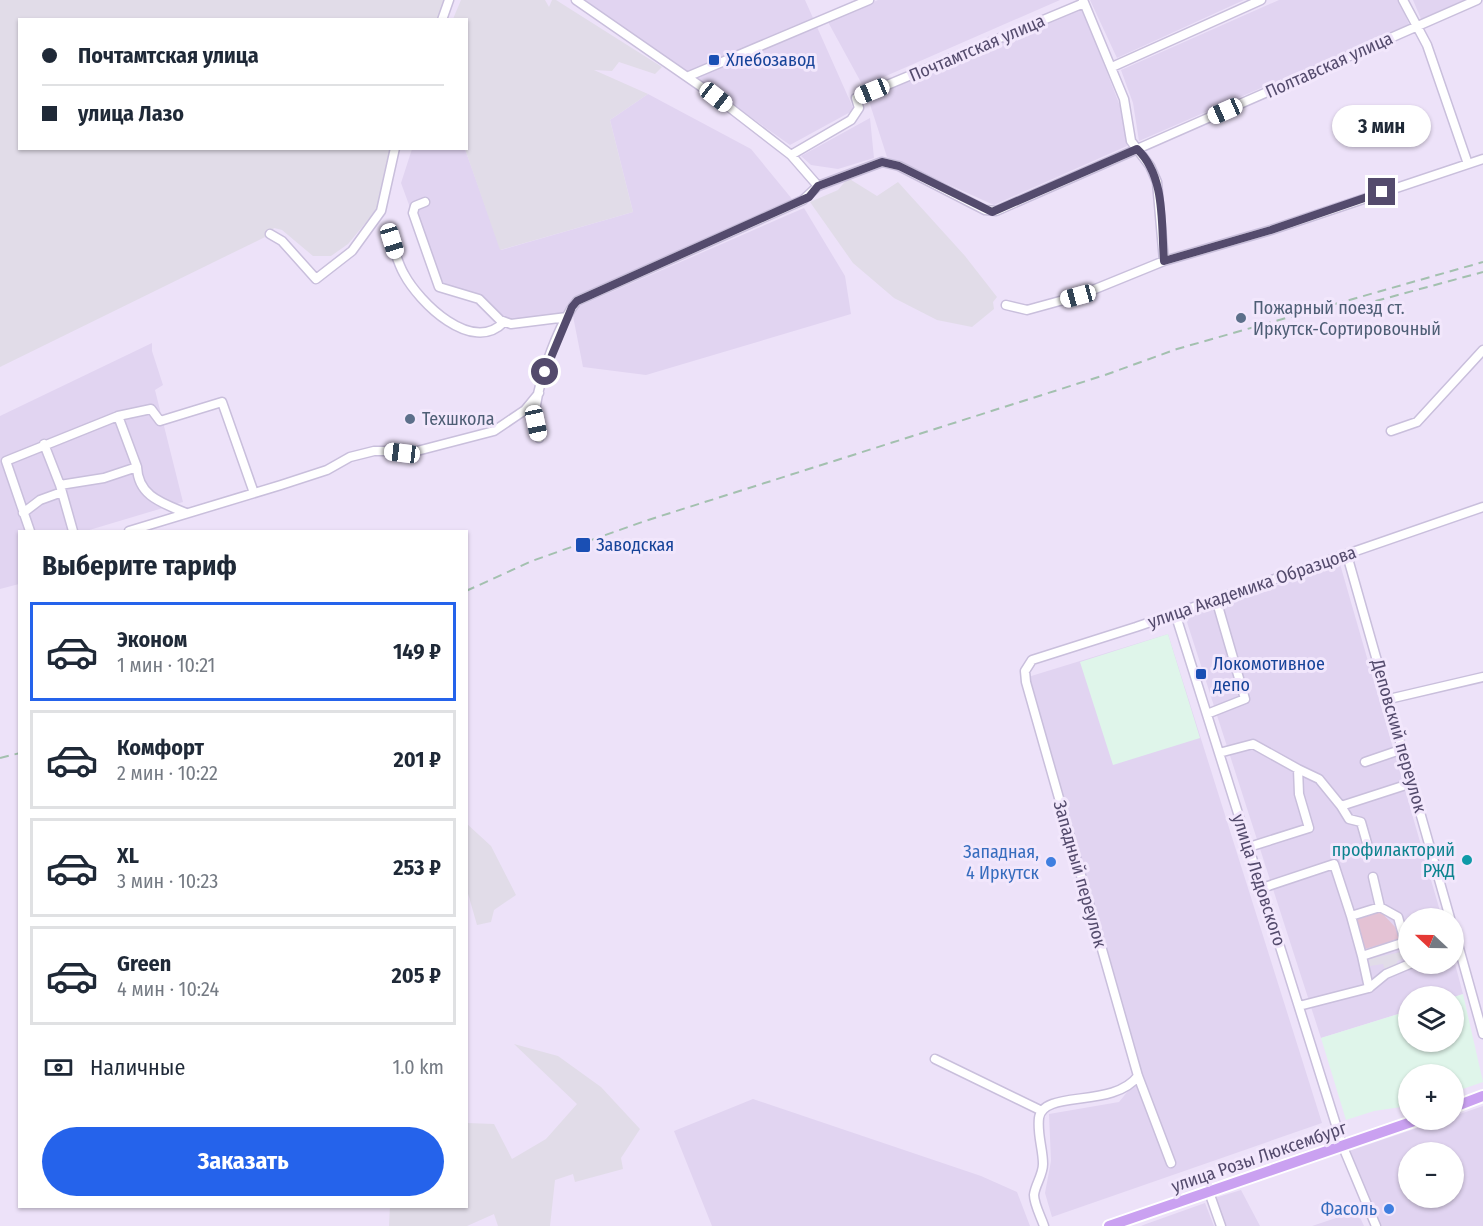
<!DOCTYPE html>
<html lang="ru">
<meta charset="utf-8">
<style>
body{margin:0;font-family:"Fira Sans Condensed",sans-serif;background:#f2f2f3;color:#1f2937;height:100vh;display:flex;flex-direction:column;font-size:22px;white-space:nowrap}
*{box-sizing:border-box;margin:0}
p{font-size:20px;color:#747a83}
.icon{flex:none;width:33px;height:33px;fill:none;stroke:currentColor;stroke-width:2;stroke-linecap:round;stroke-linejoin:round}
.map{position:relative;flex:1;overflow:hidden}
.panel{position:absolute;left:18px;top:530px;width:450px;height:678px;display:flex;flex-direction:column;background:#fff;border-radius:0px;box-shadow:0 2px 4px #0004}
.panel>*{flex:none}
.top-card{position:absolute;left:18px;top:18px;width:450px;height:132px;border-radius:0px;box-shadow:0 2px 4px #0004;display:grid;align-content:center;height:132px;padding:0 24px;background:#fff}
.needle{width:39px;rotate:292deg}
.tools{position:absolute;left:1398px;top:908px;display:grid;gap:12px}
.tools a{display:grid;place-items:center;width:66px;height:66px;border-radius:50%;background:#fff;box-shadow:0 2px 4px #0004;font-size:30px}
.end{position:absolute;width:27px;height:27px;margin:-14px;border:8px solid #544b6d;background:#fff;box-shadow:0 0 0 3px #fff}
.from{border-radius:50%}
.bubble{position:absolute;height:42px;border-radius:21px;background:#fff;box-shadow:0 2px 4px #0004;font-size:20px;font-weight:700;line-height:42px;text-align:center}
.car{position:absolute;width:18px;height:36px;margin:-18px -9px;border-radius:8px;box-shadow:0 0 4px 2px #0007;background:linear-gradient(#fff 24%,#345 0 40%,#fff 0 76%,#345 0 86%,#fff 0)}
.top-card b{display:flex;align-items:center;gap:21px;height:57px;font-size:22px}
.top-card b+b{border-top:2px solid #e0e1e3}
.top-card i{width:15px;height:15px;background:#1f2937}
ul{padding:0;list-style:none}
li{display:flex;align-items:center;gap:18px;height:99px;margin:0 12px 9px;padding:0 12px;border:3px solid #e0e1e3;border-radius:0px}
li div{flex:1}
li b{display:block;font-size:22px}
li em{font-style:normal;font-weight:700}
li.current{border-color:#2563eb}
li>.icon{width:54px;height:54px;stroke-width:1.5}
h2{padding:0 24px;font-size:27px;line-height:72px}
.pay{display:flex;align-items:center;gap:15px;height:66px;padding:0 24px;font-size:22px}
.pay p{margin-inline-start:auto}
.button{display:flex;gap:12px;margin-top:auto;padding:12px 24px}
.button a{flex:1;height:69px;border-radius:36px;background:#2563eb;color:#fff;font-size:24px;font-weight:700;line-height:69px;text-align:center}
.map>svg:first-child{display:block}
</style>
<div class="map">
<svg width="1483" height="1226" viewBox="0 0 1483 1226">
<rect width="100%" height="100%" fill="#ede2f9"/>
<path fill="#e1d4f1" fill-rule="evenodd" d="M585,0H805L854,110L790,145Z
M878,0H1060L863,86L828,22Z
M1090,0H1244L1117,58Z
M1279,0H1399L1409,24L1139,141L1133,103L1121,70Z
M1413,0H1464L1421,19Z
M1082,8L1120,106L1127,146L994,205L887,157L868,98Z
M648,94L751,149L792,199L572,298L560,316L499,328L476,297L437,281L401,183L412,149H465L501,250L633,212L610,120Z
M870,118L874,158L838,169L811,165L801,156Z
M804,208L845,276L851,314L646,375L583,367L573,316L575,308Z
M152,343V351L163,385L155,390L183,502L86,531H20L19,584L0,589V416Z
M1340,564L1442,918H1408V963H1454V960L1463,994L1454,997L1408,996V1011L1321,1038L1185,616Z
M1168,634L1322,1123L1052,1217L1045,1193L1051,1161L1049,1114L1119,1102L1141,1075L1028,677Z
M753,1099L981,1176L1017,1192L1030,1226H712L674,1131Z
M1483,1106V1226H1380L1349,1151L1444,1119H1454V1116ZM1408,1152H1454V1197H1408Z
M1241,1190L1260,1226H1224L1215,1198Z
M1205,1203L1214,1226H1141L1146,1224Z
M1357,1211L1364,1226H1312Z"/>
<path fill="#e1dce8" d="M0,0H445L438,20H20V148L391,149L377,209L348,244L331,256H313L282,230L274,228L267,236L0,367Z
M461,0H545L549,7L552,0H556L662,67L655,74L619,62L612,71L594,70L648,94L610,120L633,212L500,250L465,149L466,20L453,19Z
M848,178L877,196L898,182L965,256L997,297L993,302L994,309L972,327L937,320L894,298L853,263L810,202L838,190Z
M466,823L491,846L516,895L494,910L491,922L477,925L467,890Z
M1405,951L1407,957L1397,961L1398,967L1385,970L1383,964L1370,966L1369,959Z
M514,1044L558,1056L601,1087L640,1129L621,1158L623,1169L575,1182L573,1174L555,1180L550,1226H498L494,1214L467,1226H389L390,1206H466L467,1123L494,1124L512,1159L546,1139L577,1104Z"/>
<path fill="#dff5ea" d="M1168,634L1200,738L1113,765L1080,662Z
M1463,994L1483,1082L1454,1092V1074H1408V1106L1374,1111L1346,1120L1321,1038L1408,1011V1041H1454V997Z"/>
<path fill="#e4c2d4" d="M1379,910L1397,929L1399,939L1365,949L1356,918Z"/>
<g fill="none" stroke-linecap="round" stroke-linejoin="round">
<g stroke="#c9bfdc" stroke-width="11">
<path id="minor" d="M576,0L716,97L791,155L818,186
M1083,0L1124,99L1131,141L1150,166L1157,182L1164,261
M1403,0L1427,45L1468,164
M442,20L449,0
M1112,67L1261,0
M689,76L869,0
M791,155L851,120L859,108L856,98L1084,3
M818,186L882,162L899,166L985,210L996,211L1477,0
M425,202L415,206L413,213L439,287L479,299L500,320L511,324L567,317
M388,229C393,244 396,260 404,274C419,302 472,355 504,322
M270,234L282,241L316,279L352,251L381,211L395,148
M1006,305L1027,310L1078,296L1164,261L1271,230L1483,159
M118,416L151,409L160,421L222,402L254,493
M1391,431L1417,422L1483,350
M539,438C537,427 535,416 536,405C540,377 559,323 577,301L803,200L818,186
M44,444L60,485
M137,467C138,496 162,503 186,513
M23,513L40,500L62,492
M30,531L6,461L118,416L137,467L104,478L60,485L73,531
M129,531L281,485L327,470L350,457L374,451H417L494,431L525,410L539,393
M1347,555L1450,918
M1175,613L1343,1147L1376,1226
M1389,699L1483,677
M1207,714L1245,699L1216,599
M1219,753L1253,744L1298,769
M1365,762L1403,749
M1367,843L1361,822L1349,819L1341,806L1412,783
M1249,847L1309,828L1299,794L1298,769L1319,779L1341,806
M1262,888L1334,864L1351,916L1380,907L1373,877
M1351,916L1362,956L1405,942L1398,917L1380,907
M1454,930L1483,1034
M1405,942L1408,951
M1362,956L1369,988L1386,974L1412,963
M1299,1006L1369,988
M935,1059L1042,1111
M1171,1163L1138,1076L1026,682L1025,671L1032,660L1136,627L1483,507
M1209,1192L1221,1226
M1044,1226C1041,1217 1034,1204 1034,1195C1035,1185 1043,1175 1043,1164C1043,1149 1037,1134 1039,1118C1043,1089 1113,1109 1138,1076"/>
</g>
<g stroke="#fff" stroke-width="14">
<path id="major" d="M1454,1107L1483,1096
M1109,1226L1420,1119"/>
</g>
<use href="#minor" stroke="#fff" stroke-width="8"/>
<use href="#major" stroke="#caa1f1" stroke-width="10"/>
<path stroke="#a3c0af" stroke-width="2" stroke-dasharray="9 6" stroke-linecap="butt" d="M1361,305L1483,272
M466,591L532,561L645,521L1105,375L1177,349L1483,262
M0,758L20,753"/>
</g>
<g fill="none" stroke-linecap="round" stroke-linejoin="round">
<path stroke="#544b6d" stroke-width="8" d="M545,372L572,307L577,301L809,197L818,186L882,162L899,166L992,212L1137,149C1166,176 1161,225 1164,261L1271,230L1382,192"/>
</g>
<g fill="#1a4fb4" stroke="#f2e7fc" stroke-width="2">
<rect x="708" y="54" width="12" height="12" rx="3"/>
<rect x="575" y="537" width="16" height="16" rx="3"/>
<rect x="1195" y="668" width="12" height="12" rx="3"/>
</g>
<g fill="#5c6f8a" stroke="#f2e7fc" stroke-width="2">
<circle cx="1241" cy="318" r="6"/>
<circle cx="410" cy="419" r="6"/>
</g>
<circle fill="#0f9aa8" stroke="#f2e7fc" stroke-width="2" cx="1467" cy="860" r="6"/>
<g fill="#3f7fe0" stroke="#f2e7fc" stroke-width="2">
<circle cx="1051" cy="862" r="6"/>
<circle cx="1389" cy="1209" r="6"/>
</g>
<g text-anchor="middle" stroke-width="6" stroke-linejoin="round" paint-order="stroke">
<g font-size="18" fill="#544b6d" stroke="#f2e7fc">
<text transform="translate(977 48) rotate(-23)" y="6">Почтамтская улица</text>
<text transform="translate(1329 65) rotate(-24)" y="6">Полтавская улица</text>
<text transform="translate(1252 587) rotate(-19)" y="6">улица Академика Образцова</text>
<text transform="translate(1399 736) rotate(74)" y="6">Деповский переулок</text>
<text transform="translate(1080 874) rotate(74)" y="6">Западный переулок</text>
<text transform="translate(1259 880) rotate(72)" y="6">улица Ледовского</text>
<text transform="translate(1259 1157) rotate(-19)" y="6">улица Розы Люксембург</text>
</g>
<g font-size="18" fill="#164399" stroke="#f2e7fc" text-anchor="start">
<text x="726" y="66">Хлебозавод</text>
<text x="596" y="551">Заводская</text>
<text x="1213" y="670">Локомотивное<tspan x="1213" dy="21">депо</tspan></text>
</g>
<g font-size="18" fill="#4e5e75" stroke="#f2e7fc" text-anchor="start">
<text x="1253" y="314">Пожарный поезд ст.<tspan x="1253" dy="21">Иркутск-Сортировочный</tspan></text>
<text x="422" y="425">Техшкола</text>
</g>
<g font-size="18" fill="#0d838f" stroke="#f2e7fc" text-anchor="end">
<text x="1455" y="856">профилакторий<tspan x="1455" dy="21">РЖД</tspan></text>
</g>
<g font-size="18" fill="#366cbe" stroke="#f2e7fc" text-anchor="end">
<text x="1039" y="858">Западная,<tspan x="1039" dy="21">4 Иркутск</tspan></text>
<text x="1377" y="1215">Фасоль</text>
</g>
</g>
</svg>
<div class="tools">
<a><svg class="needle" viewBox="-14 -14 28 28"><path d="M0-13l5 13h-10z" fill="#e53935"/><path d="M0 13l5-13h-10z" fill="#747a83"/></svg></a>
<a><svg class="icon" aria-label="layers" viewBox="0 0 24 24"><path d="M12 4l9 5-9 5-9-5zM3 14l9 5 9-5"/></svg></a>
<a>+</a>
<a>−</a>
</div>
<i class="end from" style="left:545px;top:372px"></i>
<i class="end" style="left:1382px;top:192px"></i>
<div class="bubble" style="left:1332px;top:105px;width:99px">3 мин</div>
<i class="car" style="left:872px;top:91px;rotate:248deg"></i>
<i class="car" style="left:716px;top:97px;rotate:128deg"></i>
<i class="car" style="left:1225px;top:111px;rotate:246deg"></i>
<i class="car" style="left:392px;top:241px;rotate:163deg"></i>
<i class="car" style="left:1078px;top:296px;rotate:255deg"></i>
<i class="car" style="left:536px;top:423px;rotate:168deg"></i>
<i class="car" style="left:402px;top:453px;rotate:277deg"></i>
<div class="top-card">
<b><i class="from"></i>Почтамтская улица</b>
<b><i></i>улица Лазо</b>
</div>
<section class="panel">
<h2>Выберите тариф</h2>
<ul>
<li class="current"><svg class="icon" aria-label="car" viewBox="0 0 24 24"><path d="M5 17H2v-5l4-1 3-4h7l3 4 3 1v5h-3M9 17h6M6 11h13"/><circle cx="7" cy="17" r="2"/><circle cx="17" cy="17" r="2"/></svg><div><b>Эконом</b><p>1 мин · 10:21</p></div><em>149 ₽</em></li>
<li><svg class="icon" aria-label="car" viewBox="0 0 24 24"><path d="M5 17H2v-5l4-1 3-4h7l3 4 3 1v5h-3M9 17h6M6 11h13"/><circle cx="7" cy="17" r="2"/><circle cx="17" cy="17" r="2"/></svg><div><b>Комфорт</b><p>2 мин · 10:22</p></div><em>201 ₽</em></li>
<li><svg class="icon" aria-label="car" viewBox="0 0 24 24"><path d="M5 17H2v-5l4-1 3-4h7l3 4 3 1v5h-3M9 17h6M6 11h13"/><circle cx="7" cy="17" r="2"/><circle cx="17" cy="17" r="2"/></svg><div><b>XL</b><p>3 мин · 10:23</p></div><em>253 ₽</em></li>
<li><svg class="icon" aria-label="car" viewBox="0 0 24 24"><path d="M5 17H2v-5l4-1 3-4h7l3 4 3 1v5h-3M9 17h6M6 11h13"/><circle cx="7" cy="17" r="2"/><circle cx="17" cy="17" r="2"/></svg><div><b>Green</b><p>4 мин · 10:24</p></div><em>205 ₽</em></li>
</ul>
<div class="pay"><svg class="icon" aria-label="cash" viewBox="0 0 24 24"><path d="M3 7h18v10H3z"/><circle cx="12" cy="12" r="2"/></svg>Наличные<p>1.0 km</p></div>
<div class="button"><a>Заказать</a></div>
</section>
</div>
